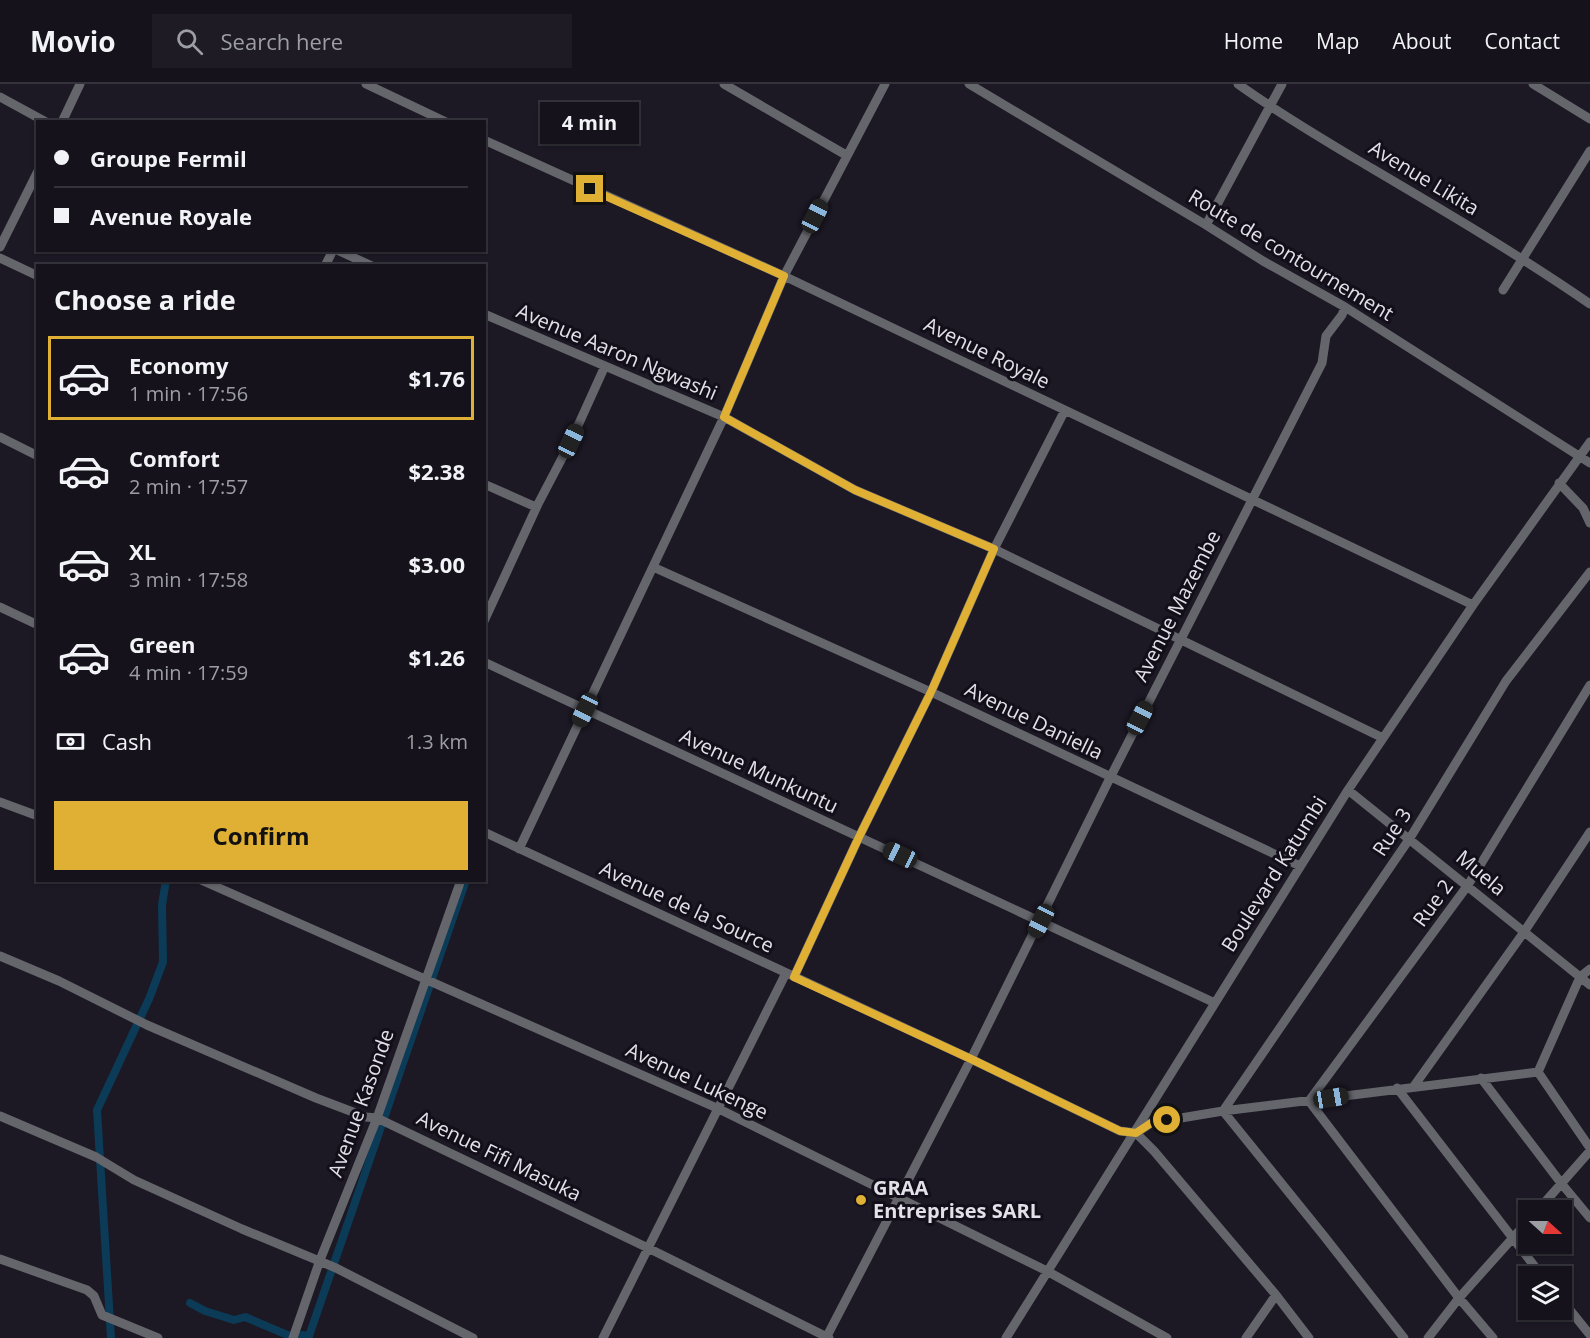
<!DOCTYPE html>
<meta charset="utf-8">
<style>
body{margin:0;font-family:"Open Sans",sans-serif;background:#1e1b24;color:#f1f3f6;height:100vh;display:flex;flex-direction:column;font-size:22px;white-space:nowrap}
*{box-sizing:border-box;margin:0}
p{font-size:20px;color:#9d9ea3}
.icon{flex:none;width:33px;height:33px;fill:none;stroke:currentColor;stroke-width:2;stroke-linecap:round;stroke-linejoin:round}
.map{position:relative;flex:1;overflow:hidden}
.drawer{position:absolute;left:36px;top:180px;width:450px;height:618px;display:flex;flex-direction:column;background:#15121b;border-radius:0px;box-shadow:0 2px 4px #0004,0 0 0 2px #34323a}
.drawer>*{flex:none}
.hud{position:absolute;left:36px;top:36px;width:450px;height:132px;border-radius:0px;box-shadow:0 2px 4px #0004,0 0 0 2px #34323a;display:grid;align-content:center;height:132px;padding:0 18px;background:#15121b}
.needle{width:39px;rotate:111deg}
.controls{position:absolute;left:1518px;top:1116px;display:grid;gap:12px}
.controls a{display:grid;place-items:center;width:54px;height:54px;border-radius:0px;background:#15121b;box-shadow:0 2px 4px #0004,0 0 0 2px #34323a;font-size:30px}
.end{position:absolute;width:27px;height:27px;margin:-14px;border:8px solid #e0b034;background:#111;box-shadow:0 0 0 3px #111}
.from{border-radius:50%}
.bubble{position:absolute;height:42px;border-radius:0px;background:#15121b;box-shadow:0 2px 4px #0004,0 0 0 2px #34323a;font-size:20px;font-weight:700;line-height:42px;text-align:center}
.car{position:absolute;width:18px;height:36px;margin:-18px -9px;border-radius:8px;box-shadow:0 0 4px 2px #0007;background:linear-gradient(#222 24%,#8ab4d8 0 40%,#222 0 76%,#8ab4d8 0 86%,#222 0)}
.hud b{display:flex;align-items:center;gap:21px;height:57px;font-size:22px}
.hud b+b{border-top:2px solid #34323a}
.hud i{width:15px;height:15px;background:#f1f3f6}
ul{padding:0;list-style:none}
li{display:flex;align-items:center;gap:18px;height:84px;margin:0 12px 9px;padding:0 6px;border:3px solid transparent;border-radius:0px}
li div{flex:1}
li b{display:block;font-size:22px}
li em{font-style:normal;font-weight:700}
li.selected{border-color:#e0b034}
li>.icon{width:54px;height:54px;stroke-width:1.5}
h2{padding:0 18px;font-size:27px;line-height:72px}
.pay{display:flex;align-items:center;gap:15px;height:66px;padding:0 18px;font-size:22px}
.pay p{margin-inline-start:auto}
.cta{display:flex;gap:12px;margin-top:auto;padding:12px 18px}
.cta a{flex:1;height:69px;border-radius:0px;background:#e0b034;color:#111;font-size:24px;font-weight:700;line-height:69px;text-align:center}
header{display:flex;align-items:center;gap:36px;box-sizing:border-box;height:84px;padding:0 30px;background:#15121b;border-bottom:2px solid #34323a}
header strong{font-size:28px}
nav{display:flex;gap:33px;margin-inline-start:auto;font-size:21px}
.search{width:420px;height:54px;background:#1e1b24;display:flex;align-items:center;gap:15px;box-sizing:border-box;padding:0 21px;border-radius:0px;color:#9d9ea3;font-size:22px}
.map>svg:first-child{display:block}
</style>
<header>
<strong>Movio</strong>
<div class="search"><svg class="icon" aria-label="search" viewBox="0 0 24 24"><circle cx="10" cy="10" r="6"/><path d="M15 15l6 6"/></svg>Search here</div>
<nav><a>Home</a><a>Map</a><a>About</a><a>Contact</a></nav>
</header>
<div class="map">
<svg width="1590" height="1254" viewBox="0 0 1590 1254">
<rect width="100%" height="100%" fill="#1c1824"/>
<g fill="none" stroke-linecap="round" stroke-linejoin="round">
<path stroke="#0b3b56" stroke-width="8" d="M190,1219L205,1227L234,1236L245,1233L290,1252L298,1251
M111,1254L97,1026L149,915L163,878L162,821L166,796
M301,1254L302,1251L309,1252L466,796"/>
<path stroke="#64666c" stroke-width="9" d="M366,0L446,38
M724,0L846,71
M969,0L1206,141L1263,177L1345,223L1590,379
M1238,0C1277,28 1319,53 1361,78C1439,124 1516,169 1590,220
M1533,0L1590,35
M0,13L46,38
M62,38L80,0
M484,56L784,192L1473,521
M1206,141L1282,0
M0,163L38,87
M337,166L372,182
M0,174L38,192
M325,182L333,166
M1503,206L1590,67
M484,230L724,333L855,406L994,465L1383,654
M0,353L38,372
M1559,399L1583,424L1590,439
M484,400L536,423
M653,483L931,608L1300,782
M0,523L38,541
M484,537L538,420L571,357L605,282
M484,578L1215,919
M1348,706L1590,901
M0,718L38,732
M484,748L971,975L1120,1047L1136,1049
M519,765L724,333L784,192L885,0
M201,796L719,1025L1047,1187L1167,1254
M0,872L59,897L147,941L316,1014L366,1033L377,1034L648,1164L829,1254
M1590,885L1580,893L1538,988L1590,1064
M794,893L859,753L931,608L994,465L1065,326
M1481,994L1561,1099L1590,1134
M1414,1002L1524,848L1590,748
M1397,1004L1542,1192
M0,1032L96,1073L134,1096L242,1145L336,1184L473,1254
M1139,1047L1151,1039L1223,1027L1538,988
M1136,1049L1154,1067L1276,1211L1309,1254
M1538,1126L1590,1067
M0,1175L87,1206L94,1212L102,1231L158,1254
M1562,1216L1590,1251
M293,1254L320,1176L377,1034L461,796
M603,1254L786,889
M826,1254L971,975L1110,694L1322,279L1326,252L1342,231L1345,223
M1006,1254L1348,706L1473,521L1590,358
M1246,1254L1276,1211
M1404,1254L1324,1152L1223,1027L1410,754L1506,597L1590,488
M1428,1254L1459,1214L1528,1137
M1493,1254L1459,1214L1309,1017L1468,801L1590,601"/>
</g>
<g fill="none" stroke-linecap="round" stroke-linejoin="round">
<path stroke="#e0b034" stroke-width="8" d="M590,105L784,192L724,333L855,406L994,465L931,608L859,753L794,893L971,975L1120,1047L1136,1049L1151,1039L1167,1036"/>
</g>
<circle fill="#e0b034" stroke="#130f1a" stroke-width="2" cx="861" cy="1116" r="6"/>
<g text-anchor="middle" stroke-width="6" stroke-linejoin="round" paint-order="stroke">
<g font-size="20" fill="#e2e0e8" stroke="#130f1a">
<text transform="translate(1424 94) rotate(31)" y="7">Avenue Likita</text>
<text transform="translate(1291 171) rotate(31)" y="7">Route de contournement</text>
<text transform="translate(617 268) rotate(23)" y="7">Avenue Aaron Ngwashi</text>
<text transform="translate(987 269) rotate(26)" y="7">Avenue Royale</text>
<text transform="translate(1177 522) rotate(-63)" y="7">Avenue Mazembe</text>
<text transform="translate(1034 637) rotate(26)" y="7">Avenue Daniella</text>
<text transform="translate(759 687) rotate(25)" y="7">Avenue Munkuntu</text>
<text transform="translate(1392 748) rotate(-57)" y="7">Rue 3</text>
<text transform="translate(1481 789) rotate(40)" y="7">Muela</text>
<text transform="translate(1274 790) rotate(-58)" y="7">Boulevard Katumbi</text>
<text transform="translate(1433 819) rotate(-54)" y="7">Rue 2</text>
<text transform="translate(687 823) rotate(25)" y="7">Avenue de la Source</text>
<text transform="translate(697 997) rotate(25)" y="7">Avenue Lukenge</text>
<text transform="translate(361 1019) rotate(-70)" y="7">Avenue Kasonde</text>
<text transform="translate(499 1072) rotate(26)" y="7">Avenue Fifi Masuka</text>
</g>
<g font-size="20" font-weight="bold" fill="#e2e0e8" stroke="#130f1a" text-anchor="start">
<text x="873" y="1111">GRAA<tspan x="873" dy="23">Entreprises SARL</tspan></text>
</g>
</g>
</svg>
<div class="controls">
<a><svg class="needle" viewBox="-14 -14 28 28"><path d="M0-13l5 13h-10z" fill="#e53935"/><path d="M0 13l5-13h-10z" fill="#9d9ea3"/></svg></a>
<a><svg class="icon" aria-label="layers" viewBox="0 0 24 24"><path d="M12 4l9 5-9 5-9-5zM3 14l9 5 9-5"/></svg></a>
</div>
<i class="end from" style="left:1167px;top:1036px"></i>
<i class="end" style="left:590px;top:105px"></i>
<div class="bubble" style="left:540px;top:18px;width:99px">4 min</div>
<i class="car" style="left:815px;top:132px;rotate:27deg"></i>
<i class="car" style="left:571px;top:357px;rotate:25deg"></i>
<i class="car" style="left:585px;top:626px;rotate:206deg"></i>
<i class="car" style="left:1140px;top:634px;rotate:27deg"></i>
<i class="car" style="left:900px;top:771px;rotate:295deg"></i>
<i class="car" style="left:1041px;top:837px;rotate:207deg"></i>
<i class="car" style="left:1331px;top:1014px;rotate:81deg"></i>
<div class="hud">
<b><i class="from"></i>Groupe Fermil</b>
<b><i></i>Avenue Royale</b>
</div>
<section class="drawer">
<h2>Choose a ride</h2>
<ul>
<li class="selected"><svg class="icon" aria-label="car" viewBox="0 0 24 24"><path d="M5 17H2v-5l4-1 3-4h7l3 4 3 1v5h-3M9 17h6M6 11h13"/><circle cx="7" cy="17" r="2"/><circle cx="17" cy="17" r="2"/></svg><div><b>Economy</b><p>1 min · 17:56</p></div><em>$1.76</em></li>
<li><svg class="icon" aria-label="car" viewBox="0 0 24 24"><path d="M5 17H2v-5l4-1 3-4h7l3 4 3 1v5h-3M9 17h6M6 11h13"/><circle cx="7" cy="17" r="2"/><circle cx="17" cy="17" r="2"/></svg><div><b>Comfort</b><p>2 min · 17:57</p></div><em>$2.38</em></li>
<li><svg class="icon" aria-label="car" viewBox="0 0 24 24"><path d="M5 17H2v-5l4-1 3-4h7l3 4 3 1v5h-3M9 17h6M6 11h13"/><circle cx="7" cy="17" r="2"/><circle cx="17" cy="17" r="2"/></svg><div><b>XL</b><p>3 min · 17:58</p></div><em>$3.00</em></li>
<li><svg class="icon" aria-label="car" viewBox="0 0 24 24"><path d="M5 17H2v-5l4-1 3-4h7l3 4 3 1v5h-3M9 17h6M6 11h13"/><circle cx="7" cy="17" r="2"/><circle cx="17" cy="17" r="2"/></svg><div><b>Green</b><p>4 min · 17:59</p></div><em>$1.26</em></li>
</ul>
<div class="pay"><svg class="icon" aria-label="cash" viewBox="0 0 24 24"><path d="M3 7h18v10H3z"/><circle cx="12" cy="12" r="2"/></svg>Cash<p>1.3 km</p></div>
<div class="cta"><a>Confirm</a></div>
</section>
</div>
